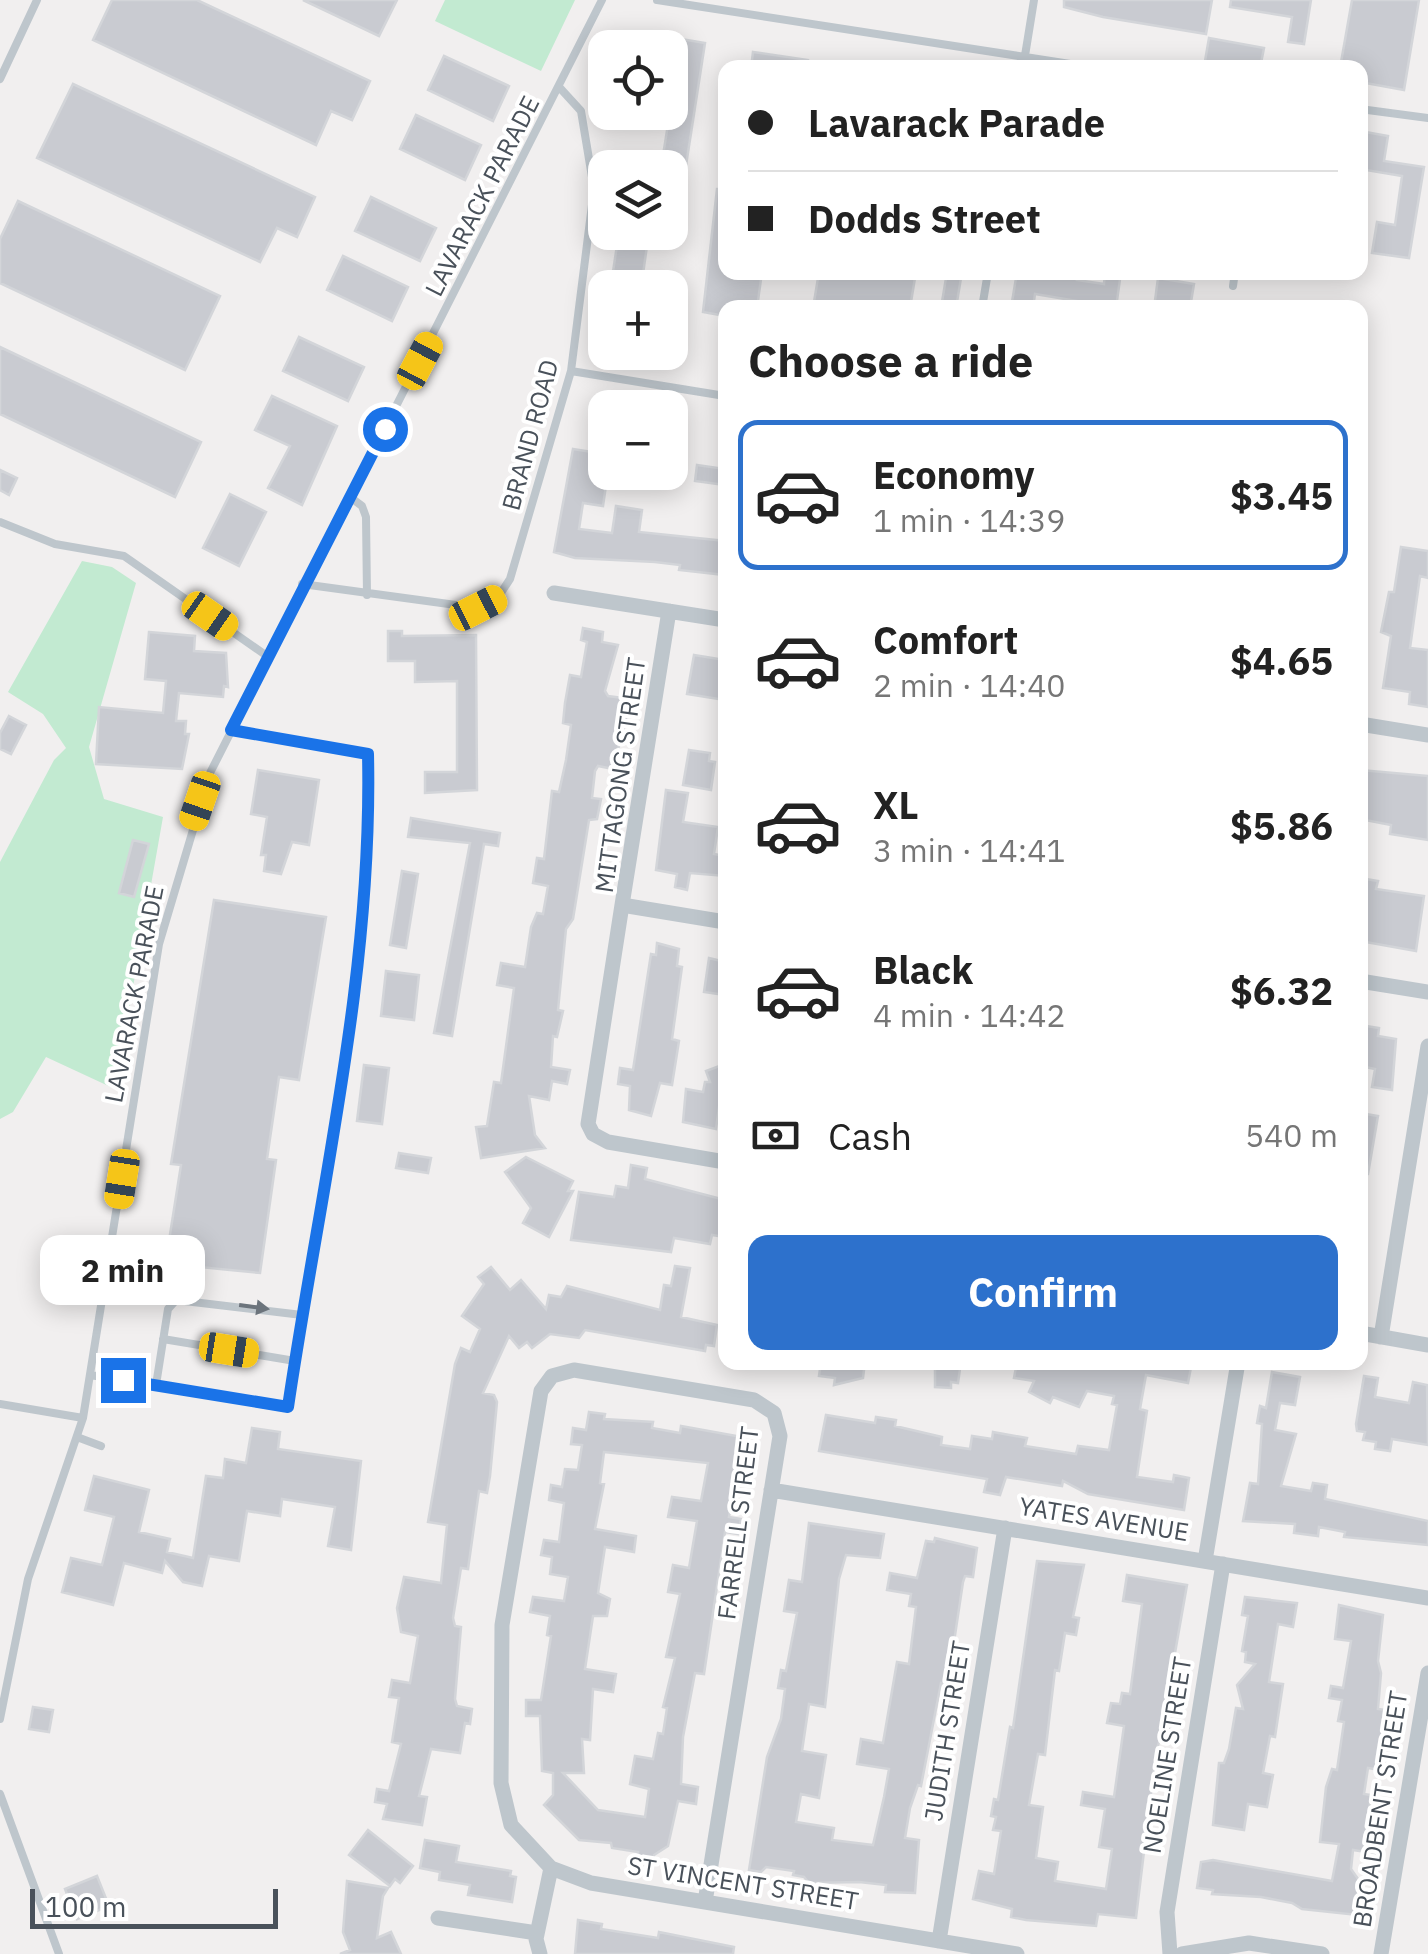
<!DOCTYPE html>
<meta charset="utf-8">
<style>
body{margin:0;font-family:"IBM Plex Sans",sans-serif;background:#f2f2f2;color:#222;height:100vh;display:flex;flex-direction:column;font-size:38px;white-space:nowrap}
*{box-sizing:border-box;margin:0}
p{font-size:32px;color:#767676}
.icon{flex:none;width:55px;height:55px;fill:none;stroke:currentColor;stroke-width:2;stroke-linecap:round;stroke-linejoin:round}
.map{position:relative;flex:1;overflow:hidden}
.panel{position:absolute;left:718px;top:300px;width:650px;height:1070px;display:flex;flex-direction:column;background:#fff;border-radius:20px;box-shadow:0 5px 25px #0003}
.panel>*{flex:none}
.guide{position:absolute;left:718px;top:60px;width:650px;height:220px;border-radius:20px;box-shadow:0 5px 25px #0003;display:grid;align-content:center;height:220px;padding:0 30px;background:#fff}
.controls{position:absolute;left:588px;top:30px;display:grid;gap:20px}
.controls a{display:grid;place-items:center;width:100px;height:100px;border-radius:20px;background:#fff;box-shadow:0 5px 25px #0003;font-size:50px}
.scale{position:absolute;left:30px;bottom:25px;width:248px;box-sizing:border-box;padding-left:10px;border:5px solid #49515a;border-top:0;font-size:28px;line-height:35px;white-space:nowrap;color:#49515a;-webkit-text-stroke:8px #fff;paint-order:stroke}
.end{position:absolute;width:45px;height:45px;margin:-22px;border:12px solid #1a73e8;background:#fff;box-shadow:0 0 0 5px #fff}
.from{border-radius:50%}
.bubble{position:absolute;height:70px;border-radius:20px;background:#fff;box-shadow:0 5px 25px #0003;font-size:32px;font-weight:700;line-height:70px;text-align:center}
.car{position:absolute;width:30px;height:60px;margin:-30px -15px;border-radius:12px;box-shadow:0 0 8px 2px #0007;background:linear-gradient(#f5c518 24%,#345 0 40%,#f5c518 0 76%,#345 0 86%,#f5c518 0)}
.guide b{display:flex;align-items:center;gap:35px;height:95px;font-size:38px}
.guide b+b{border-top:2px solid #e0e0e0}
.guide i{width:25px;height:25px;background:#222}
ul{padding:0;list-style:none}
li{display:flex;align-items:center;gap:30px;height:150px;margin:0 20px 15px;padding:0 10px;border:5px solid transparent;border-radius:20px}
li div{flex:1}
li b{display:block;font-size:38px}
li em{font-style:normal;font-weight:700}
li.selected{border-color:#2d71cc}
li>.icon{width:90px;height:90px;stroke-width:1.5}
h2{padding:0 30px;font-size:45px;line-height:120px}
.pay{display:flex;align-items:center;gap:25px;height:110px;padding:0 30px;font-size:38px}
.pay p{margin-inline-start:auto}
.primary-button{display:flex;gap:20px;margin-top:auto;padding:20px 30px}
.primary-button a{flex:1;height:115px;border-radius:20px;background:#2d71cc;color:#fff;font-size:40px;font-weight:700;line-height:115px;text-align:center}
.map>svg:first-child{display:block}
</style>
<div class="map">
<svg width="1428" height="1954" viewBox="0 0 1428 1954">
<rect width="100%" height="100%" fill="#f1efef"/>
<path fill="#c2ead1" d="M445,0H575L541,71L435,21Z
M82,561L112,567L136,583L89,747L104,799L163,817L115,1089L46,1057L13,1112L0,1119V862L54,760L66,748L43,714L8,692Z"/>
<path fill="#c9cbd1" stroke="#d3d5d9" stroke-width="2.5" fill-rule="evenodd" d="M112,0H197L370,81L352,120L331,111L316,145L93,40Z
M303,0H397L379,36Z
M1064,0H1212L1206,34L1103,17L1064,7Z
M1231,0H1311L1304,44L1288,42L1292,17L1230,7Z
M1352,0H1419L1404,90L1360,82V68H1340Z
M1209,38L1264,48L1260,68L1205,61Z
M681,39L705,43L678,217L670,216V168H661L673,93L670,63L677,64Z
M753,52L808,60V68H751Z
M444,56L509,86L493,121L428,90Z
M73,84L315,197L297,237L277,228L260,262L37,158Z
M416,115L481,145L465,180L400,149Z
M1360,131L1388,136L1384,161L1424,167L1409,258L1372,253L1377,222L1395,225L1402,176L1360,169Z
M717,189H725V272H762L757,308H725V316L703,312Z
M371,197L436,228L420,261L355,231Z
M18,201L220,296L185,370L0,283V239Z
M619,232H649L641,288L611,285Z
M343,256L408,287L392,321L327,290Z
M819,272L862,277V272H916L910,308H813Z
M947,272H962L956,308H941Z
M1017,272H1078L1077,280L1104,284L1105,272H1121L1116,308H1095V304L1035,294L1033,308H1011Z
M1158,278L1194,284L1190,308H1154Z
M299,337L364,367L348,401L283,371Z
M0,347L201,442L175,497L0,414Z
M272,396L337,426L302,505L268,488L290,446L255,430Z
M573,449L592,452L590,463L605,465L608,472L603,506L583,503L579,529L612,533L616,506L642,510L639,532L725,541V575L679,570L680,565L655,562L575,558L554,552Z
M697,465L725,469V485L695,481Z
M0,470L17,478L9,495L0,490Z
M230,494L266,512L239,566L203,548Z
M1401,547L1428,551V578L1420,576L1410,648L1428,650V707L1409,704L1410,692L1383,688L1391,636L1381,632L1389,592H1394Z
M583,628L603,632L602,642L618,645L605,691L608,696L631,699L613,769L598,766L595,771L592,798L601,799L597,819L589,820L573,919L566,929L558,1010L563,1011L557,1037L553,1036L551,1067L570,1070L567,1084L552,1081L549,1100L529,1096L535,1135L545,1148L481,1158L476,1127L487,1126L494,1082L501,1083L514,988L497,985L501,963L525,967L531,927L537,913L543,914L548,886L533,883L537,858L544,859L552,791L559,792L566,760L571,725L563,723L565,703L570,675L581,677L587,642L581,640Z
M388,631H402V636L476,635L477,790L425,793V772H457V681L415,682V661H388Z
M149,632L195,636L194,651L226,653L228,687L224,686L223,697L179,693L176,721H186L185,734H189L182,769L96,764L99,707L163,713L166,681L145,679Z
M694,655L725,660V700L687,694Z
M9,716L26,725L11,754L0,749V733Z
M689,750L710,753L709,761L715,762L711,790L683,785Z
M258,770L319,780L309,845L292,842L281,874L264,871L266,855H261L267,817L251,814Z
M1360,770L1428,776V840L1390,834L1391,825L1360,819Z
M666,790L688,793L683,822L718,827L714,854L725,856V876L690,873L687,890L675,887L677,874L656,870Z
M411,818L500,833L498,846L484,844L452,1036L434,1033L470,843L408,837Z
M133,840L149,844L134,897L119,893Z
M402,871L418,874L406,948L390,945Z
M1360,878L1378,881L1376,889L1424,896L1416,951L1360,941Z
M214,900L326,917L299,1080L279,1077L267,1159L276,1160L260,1273L199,1267L200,1256L168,1247L181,1165L171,1164Z
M657,943L679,949L677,966L682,967L672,1039L679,1041L672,1085L660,1083L651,1116L629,1110L630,1086L618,1084L620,1068L633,1070L651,954L656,955Z
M709,958L725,962V995L704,992Z
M386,971L419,975L414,1020L381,1016Z
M1360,1025L1379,1028L1378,1036L1396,1039L1392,1090L1372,1087L1375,1069L1360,1066Z
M725,1064L716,1129L683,1122L686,1089L703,1092L705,1082H710L706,1071Z
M364,1065L389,1068L382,1124L357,1121Z
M1360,1113L1378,1116L1368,1174H1360Z
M399,1153L431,1158L428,1173L396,1168Z
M526,1157L573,1181L568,1191H573L549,1237L523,1223L531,1208L505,1172Z
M631,1165L647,1168L645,1179L725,1200V1237L712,1235L710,1244L674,1238L671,1252L571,1240L579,1192L614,1197L616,1186L628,1188Z
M675,1266L690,1268L681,1317L717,1325L714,1346L706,1345L705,1351L585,1330L579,1338L550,1334L532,1348L527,1342L519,1348L509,1336L483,1393L494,1395L497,1402L490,1476L487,1493L479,1491L468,1569L461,1568L453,1618L455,1626L461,1627L455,1699L457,1706L472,1709L470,1724L465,1723L460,1753L431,1749L419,1796L427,1797L422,1825L383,1819L387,1804L375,1802L377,1789L389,1791L401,1744L392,1742L399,1698L389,1697L392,1680L410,1683L418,1636L401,1632L397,1608L404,1577L441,1583L447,1525L428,1522L455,1364L461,1348L470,1352L480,1329L462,1316L484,1284L478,1277L491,1267L510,1290L521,1280L546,1309L549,1295L561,1297L567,1286L660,1310L664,1285L671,1286Z
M821,1362H865L863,1378L834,1385L835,1378L819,1376Z
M940,1362H961L958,1383L951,1382V1388L935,1387V1365Z
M1017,1362L1043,1366L1045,1362H1192L1188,1383L1146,1375L1140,1409L1147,1411L1137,1477L1173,1482L1174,1475L1189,1478L1184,1510L1088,1494L1063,1481L1062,1486L1006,1477L1000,1495L984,1492L987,1479L819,1451L826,1415L875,1423L876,1417L896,1420L895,1426L942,1437L941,1445L970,1449L972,1436L992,1439L993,1432L1027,1438L1025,1446L1076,1454L1078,1446L1109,1450L1117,1405L1112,1404L1114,1396L1087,1391L1079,1407L1053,1397L1050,1403L1029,1392L1034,1381L1014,1378Z
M1272,1372L1300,1377L1295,1405L1280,1403L1275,1430L1296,1434L1281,1486L1311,1491L1313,1483L1327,1485L1325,1499L1428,1521V1545L1344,1537L1345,1532L1319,1527L1318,1536L1294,1533L1295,1524L1243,1521L1250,1483L1258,1484L1262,1424L1257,1423L1260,1406L1266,1408Z
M1364,1376L1378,1378L1375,1397L1409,1403L1413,1382L1427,1385L1428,1445L1392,1439L1390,1451L1375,1449L1376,1442L1363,1440L1365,1432L1357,1431L1356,1424Z
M589,1412L605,1414L604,1419L653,1422L652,1428L680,1433L681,1426L742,1437L729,1517L741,1519L738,1534L725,1532L704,1674L695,1673L683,1737L681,1784L698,1787L696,1804L678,1801L668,1846L654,1855L652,1863L637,1861L638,1852L612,1848L611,1843L579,1840L544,1805L553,1795V1773L542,1771L540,1716H526V1700H541L551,1636L547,1635L550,1616L530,1612L533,1597L564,1601L568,1577L550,1574L552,1557L541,1555L544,1540L559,1542L564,1503L549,1500L551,1485L562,1487L565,1469L578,1470L582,1445L571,1444L573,1428L586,1430ZM604,1452L708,1463L701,1501L672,1497L668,1517L697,1521L689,1568L673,1565L668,1592L680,1594L666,1657L675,1658L663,1707L667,1708L663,1734L658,1733L653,1759L635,1756L630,1784L649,1789L645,1817L598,1810L563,1773H584L582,1739L590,1740L593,1689L613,1692L616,1674L585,1669L593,1616H607L610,1599L598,1593L605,1547L634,1552L636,1536L595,1529L604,1484L600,1483Z
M252,1428L280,1432L278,1449L361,1461L351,1550L328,1546L335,1507L282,1499L280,1516L247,1511L239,1561L209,1556L202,1586L183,1582L165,1561L162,1573L124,1563L113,1605L62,1592L71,1558L102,1565L114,1517L85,1510L94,1476L149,1490L139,1532L170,1539L167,1552L193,1558L206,1476L223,1478L225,1459L246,1463Z
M809,1523L884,1534L880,1558L846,1555L839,1579L825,1707L809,1704L802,1751L826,1755L819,1798L801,1794L796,1822L834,1828L832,1840L873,1845L884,1797L889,1769L857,1764L861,1739L883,1743L897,1662L909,1664L916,1607L909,1606L911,1594L887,1590L890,1573L917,1578L926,1541L934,1542L935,1538L977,1548L973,1577L965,1576L963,1582L951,1662L945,1684L941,1683L921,1786L918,1785L910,1808L905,1838L919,1840L915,1893L885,1892L886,1885L859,1882L809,1883L804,1877L793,1875L794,1871L766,1867L761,1872L749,1870L767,1757L781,1719L785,1689L778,1688L781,1670L786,1671L797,1613L784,1611L789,1580L802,1582Z
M1037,1561L1084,1565L1073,1617L1079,1618L1076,1635L1065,1633L1059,1671L1055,1670L1045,1755L1038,1754L1029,1805L1043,1807L1036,1858L1058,1862L1055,1881L1106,1889L1112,1849L1099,1847L1105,1809L1081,1805L1083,1792L1114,1797L1124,1726L1107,1723L1111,1703L1120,1704L1122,1693L1130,1694L1142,1604L1123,1601L1127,1575L1187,1585L1163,1721L1178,1724L1176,1739L1161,1736L1156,1752L1136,1918L1098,1914L1096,1926L1026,1920L1011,1917L1012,1909L973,1899L979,1871L994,1874L1001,1831L993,1830L996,1817L991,1816L994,1799L998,1800L1010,1727L1013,1728Z
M1245,1597L1297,1603L1293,1627L1278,1624L1269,1682L1283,1684L1275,1737L1270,1736L1263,1773L1273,1775L1267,1807L1248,1804L1244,1830L1213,1825L1219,1763H1224L1229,1749L1236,1708L1243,1709L1237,1685L1255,1664L1245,1662L1246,1652L1242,1651L1248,1616L1242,1615Z
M1339,1605L1383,1615L1378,1661L1381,1673L1378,1709L1386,1710L1383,1751L1380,1770L1368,1768L1364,1794L1371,1795L1366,1834L1382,1835L1379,1854L1353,1850L1351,1869L1363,1886L1357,1915L1302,1909L1292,1903L1261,1897L1212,1894L1213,1890L1197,1888L1201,1862L1213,1860L1332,1881L1339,1844L1320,1842L1326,1787L1332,1769L1337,1770L1344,1722L1338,1721L1342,1700L1329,1698L1331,1686L1343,1688L1351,1641L1335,1639Z
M33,1707L53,1710L49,1732L29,1729Z
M368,1830L413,1866L400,1883L395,1879L390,1886L349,1855Z
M425,1840L459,1846L456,1862L511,1871L510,1876L516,1877L512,1902L468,1895L470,1885L439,1880L440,1872L420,1868Z
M97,1876L109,1906L77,1919L65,1889Z
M347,1881L388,1888L383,1896L377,1938L391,1932L401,1954H340L350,1950L343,1932Z
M578,1920L602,1924L601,1929L658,1938L659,1932L734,1947L733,1954H575Z"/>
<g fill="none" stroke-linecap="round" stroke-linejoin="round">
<path stroke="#bec6cc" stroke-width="8" d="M657,0L1096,68
M1023,68L1034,0
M0,79L37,0
M1360,109L1428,118
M1233,286L1235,272
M982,308L988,272
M571,371L725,396
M350,497L362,506L366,517L367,595
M0,522L55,544L124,556L267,656
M302,584L478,608L497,599L510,579L571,371L594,189L581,111L560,88
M163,1339L295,1361
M90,1375L288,1407C321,1190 373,975 368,754L231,731
M156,1385L168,1309L176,1300L302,1315
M0,1404L83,1418
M77,1437L101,1446
M0,1719L28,1579L83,1418L159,944L210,773L602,0
M0,1794L59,1954"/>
<path stroke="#bec6cc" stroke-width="15" d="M554,593L725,620
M669,611L622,905L725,922
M1360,724L1428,735
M622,905L588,1124L593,1134L608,1142L725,1162
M1360,981L1428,992
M1360,1333L1428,1345
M1381,1337L1428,1046
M771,1490L1428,1598
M1205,1561L1238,1362
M551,1868L511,1825L501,1783L502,1625L541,1391L552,1376L574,1370L754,1400L774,1413L780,1436L705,1902
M438,1918L537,1933
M939,1941L1005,1528
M540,1954L536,1939L551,1868L591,1883L1017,1954
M1170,1954L1167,1912L1223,1564
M1182,1954L1249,1943L1322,1954
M1381,1954L1428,1673"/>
</g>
<defs><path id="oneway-solid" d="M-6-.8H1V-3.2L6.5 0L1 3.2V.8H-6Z" transform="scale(2.5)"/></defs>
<use fill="#6c747c" href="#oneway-solid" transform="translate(254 1307) rotate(8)"/>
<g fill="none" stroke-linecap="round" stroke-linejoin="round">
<path stroke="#1a73e8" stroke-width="12" d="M123,1380L288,1407C320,1190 373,975 368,754L231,730L385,429"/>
</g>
<g text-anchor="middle" stroke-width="8" stroke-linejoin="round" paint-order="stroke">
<g font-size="25" fill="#49515a" stroke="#fff">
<text transform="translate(482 196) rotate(-63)" y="9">LAVARACK PARADE</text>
<text transform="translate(530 435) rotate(-75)" y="9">BRAND ROAD</text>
<text transform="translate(620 775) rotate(-82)" y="9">MITTAGONG STREET</text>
<text transform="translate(134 994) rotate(-79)" y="9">LAVARACK PARADE</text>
<text transform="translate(1104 1519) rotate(9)" y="9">YATES AVENUE</text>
<text transform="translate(738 1523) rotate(-83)" y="9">FARRELL STREET</text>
<text transform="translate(947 1731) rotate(-81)" y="9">JUDITH STREET</text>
<text transform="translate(1167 1755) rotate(-81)" y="9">NOELINE STREET</text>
<text transform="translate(1380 1809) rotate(-81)" y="9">BROADBENT STREET</text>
<text transform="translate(743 1883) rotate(9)" y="9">ST VINCENT STREET</text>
</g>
</g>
</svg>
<div class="controls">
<a><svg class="icon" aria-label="locate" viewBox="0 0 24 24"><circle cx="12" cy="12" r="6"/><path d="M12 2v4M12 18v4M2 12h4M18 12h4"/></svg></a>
<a><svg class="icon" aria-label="layers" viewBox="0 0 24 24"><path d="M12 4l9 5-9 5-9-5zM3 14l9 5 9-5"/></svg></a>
<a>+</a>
<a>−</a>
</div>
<div class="scale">100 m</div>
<i class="end from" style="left:385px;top:429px"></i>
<i class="end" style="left:123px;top:1380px"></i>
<div class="bubble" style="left:40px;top:1235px;width:165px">2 min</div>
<i class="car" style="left:420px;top:361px;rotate:28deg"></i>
<i class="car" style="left:478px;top:608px;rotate:63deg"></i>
<i class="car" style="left:210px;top:616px;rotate:125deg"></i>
<i class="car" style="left:200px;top:801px;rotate:199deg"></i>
<i class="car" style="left:122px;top:1179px;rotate:189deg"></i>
<i class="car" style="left:229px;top:1350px;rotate:99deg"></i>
<div class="guide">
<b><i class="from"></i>Lavarack Parade</b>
<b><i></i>Dodds Street</b>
</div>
<section class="panel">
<h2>Choose a ride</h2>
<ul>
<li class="selected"><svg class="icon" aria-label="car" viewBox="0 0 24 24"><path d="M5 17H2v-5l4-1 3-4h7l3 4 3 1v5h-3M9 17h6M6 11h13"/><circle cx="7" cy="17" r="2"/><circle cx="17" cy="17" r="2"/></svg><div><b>Economy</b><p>1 min · 14:39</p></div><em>$3.45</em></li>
<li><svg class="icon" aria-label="car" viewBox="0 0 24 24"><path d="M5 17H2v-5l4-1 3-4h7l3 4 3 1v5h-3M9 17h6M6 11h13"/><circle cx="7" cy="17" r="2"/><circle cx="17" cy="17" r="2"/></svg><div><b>Comfort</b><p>2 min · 14:40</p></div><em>$4.65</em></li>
<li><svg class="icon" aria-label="car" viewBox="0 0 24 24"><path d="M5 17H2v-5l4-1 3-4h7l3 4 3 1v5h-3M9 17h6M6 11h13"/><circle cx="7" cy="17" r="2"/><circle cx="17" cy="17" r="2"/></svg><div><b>XL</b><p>3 min · 14:41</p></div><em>$5.86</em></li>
<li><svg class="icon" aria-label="car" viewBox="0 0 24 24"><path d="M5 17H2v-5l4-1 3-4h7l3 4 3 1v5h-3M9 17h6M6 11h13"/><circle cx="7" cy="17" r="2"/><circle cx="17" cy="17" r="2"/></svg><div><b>Black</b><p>4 min · 14:42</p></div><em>$6.32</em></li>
</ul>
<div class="pay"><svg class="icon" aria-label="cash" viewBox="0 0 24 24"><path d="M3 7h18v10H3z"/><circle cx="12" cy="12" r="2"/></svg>Cash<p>540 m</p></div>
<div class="primary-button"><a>Confirm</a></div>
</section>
</div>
